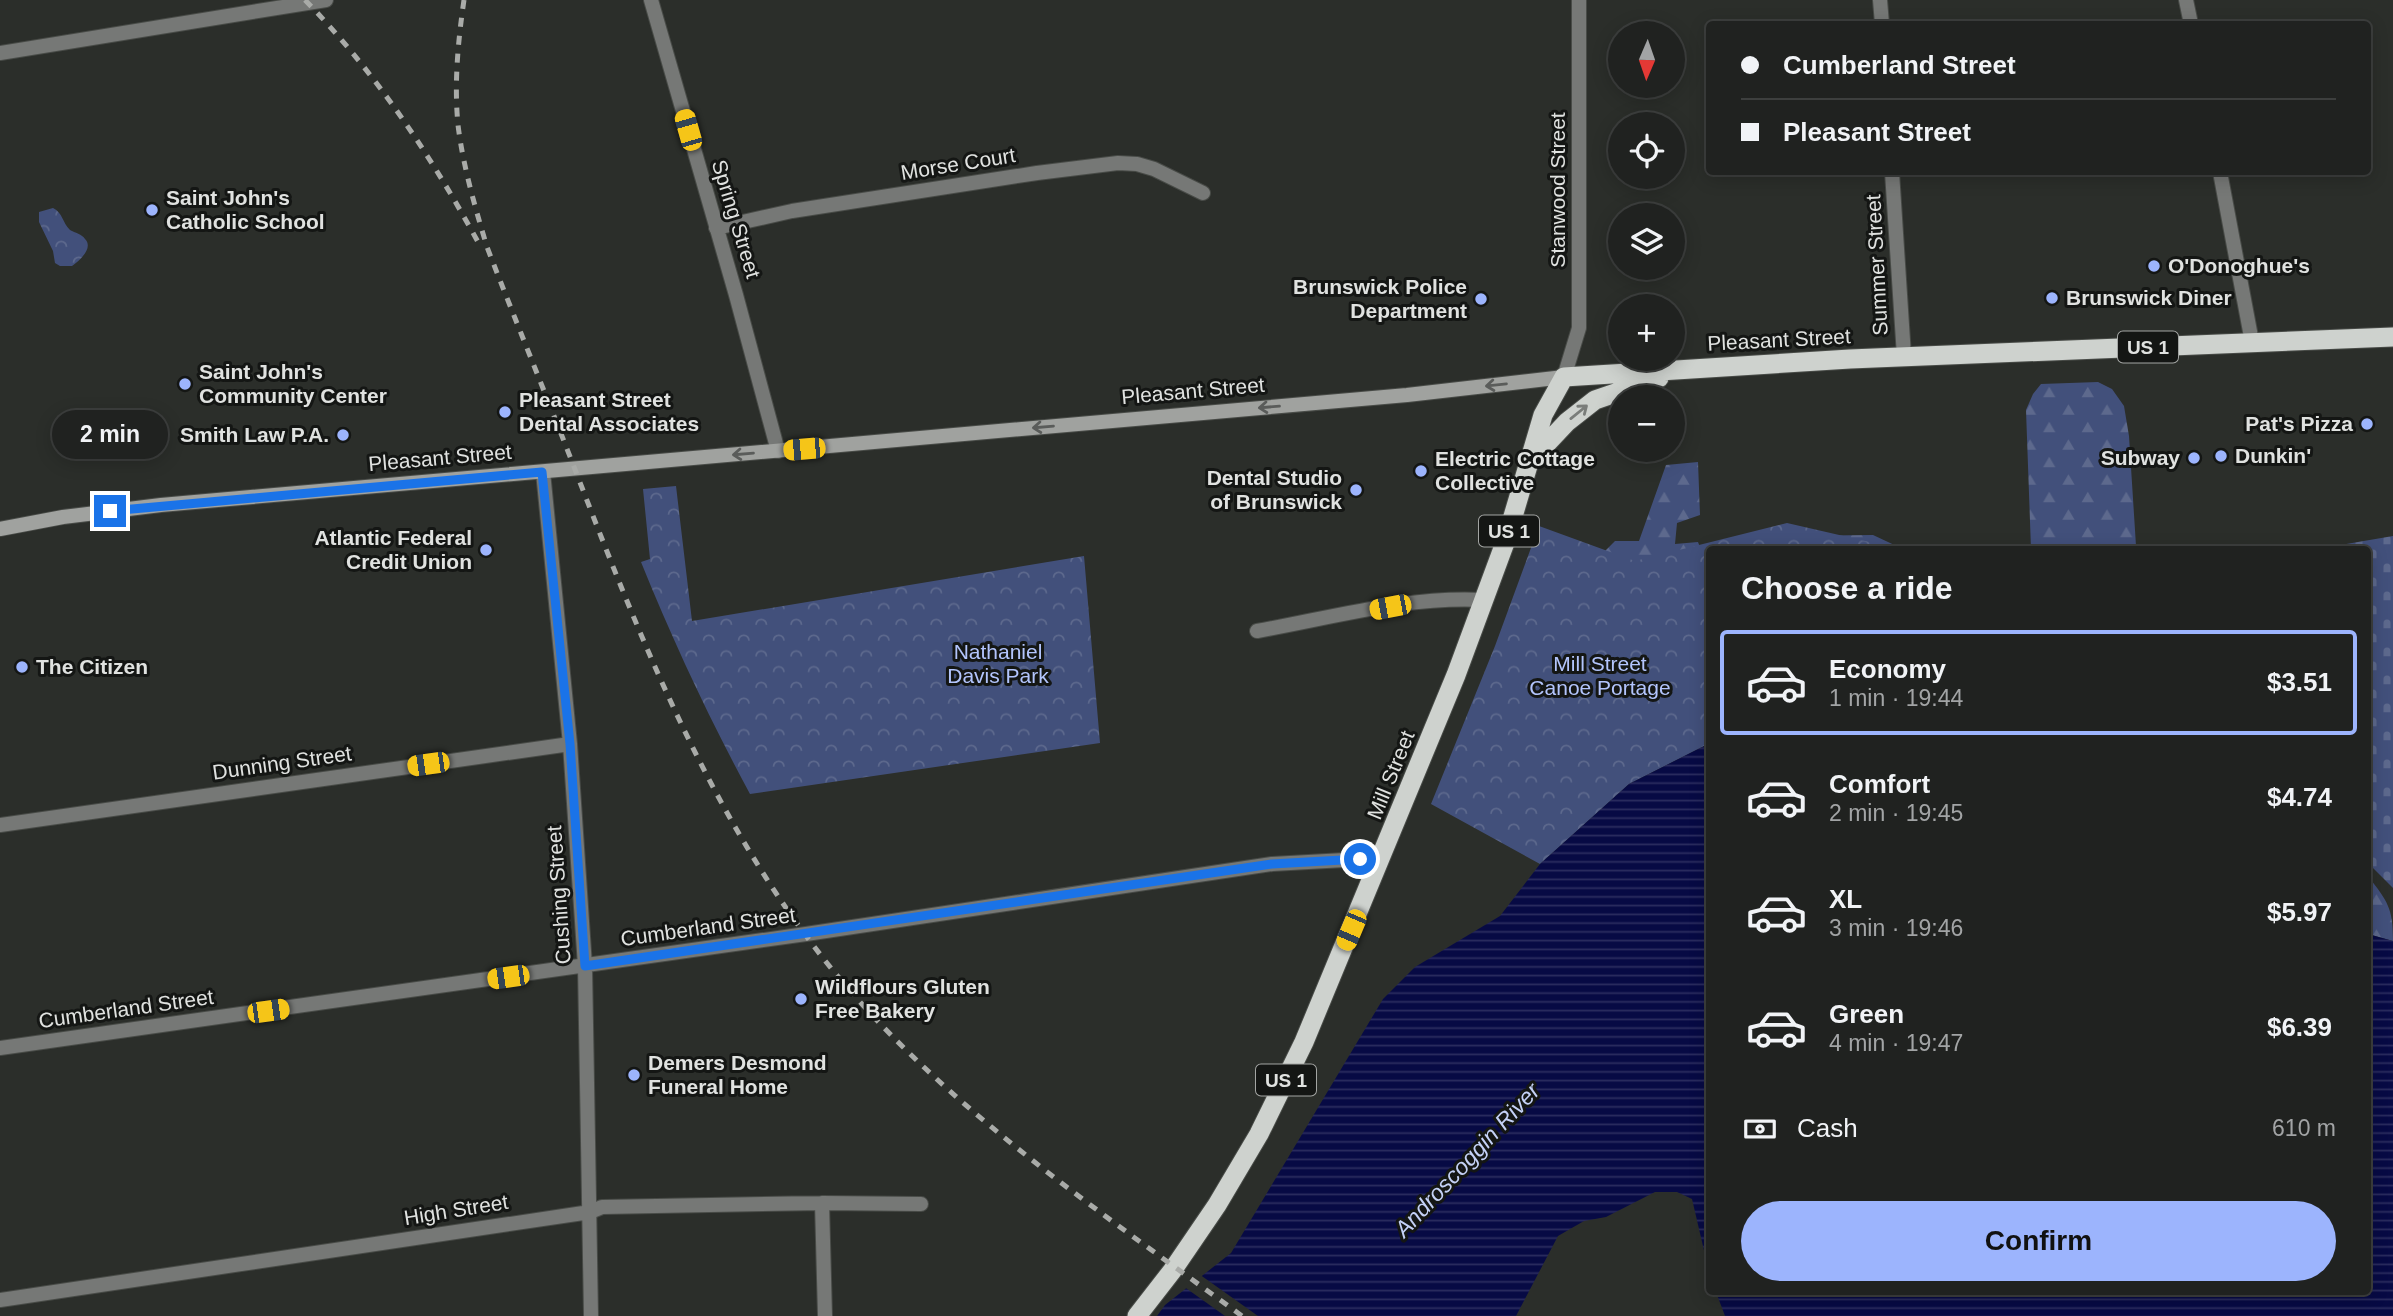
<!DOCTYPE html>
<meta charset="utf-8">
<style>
body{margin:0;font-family:Arial,sans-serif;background:#2d2f2d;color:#f1f3f6;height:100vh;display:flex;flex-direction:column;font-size:26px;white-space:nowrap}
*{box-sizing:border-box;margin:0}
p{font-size:23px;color:#a2a4a5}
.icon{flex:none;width:38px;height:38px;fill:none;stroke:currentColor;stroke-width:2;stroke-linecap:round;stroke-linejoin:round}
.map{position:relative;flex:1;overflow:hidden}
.drawer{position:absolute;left:1706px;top:546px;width:665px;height:749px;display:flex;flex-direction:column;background:#202220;border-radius:7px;box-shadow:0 4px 18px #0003,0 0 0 2px #3d3f3e}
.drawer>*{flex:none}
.hud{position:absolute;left:1706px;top:21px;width:665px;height:154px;border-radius:7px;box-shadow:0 4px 18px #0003,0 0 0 2px #3d3f3e;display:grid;align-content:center;height:154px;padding:0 35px;background:#202220}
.needle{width:46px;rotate:182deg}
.tools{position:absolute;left:1608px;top:21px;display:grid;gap:14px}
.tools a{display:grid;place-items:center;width:77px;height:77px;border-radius:50%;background:#202220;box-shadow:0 4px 18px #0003,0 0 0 2px #3d3f3e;font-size:35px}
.end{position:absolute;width:32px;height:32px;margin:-16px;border:9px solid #1a73e8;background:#fff;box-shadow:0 0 0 4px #fff}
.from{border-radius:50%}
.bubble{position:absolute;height:49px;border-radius:24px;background:#202220;box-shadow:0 4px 18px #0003,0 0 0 2px #3d3f3e;font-size:23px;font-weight:800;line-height:49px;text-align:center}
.car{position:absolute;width:21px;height:42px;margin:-21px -10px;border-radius:9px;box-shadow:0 0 5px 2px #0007;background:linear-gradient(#f5c518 24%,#345 0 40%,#f5c518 0 76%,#345 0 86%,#f5c518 0)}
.hud b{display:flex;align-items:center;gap:24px;height:66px;font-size:26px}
.hud b+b{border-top:2px solid #3d3f3e}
.hud i{width:18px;height:18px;background:#f1f3f6}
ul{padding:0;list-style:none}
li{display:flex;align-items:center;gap:21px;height:105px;margin:0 14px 10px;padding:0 21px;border:4px solid transparent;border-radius:7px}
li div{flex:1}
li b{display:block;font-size:26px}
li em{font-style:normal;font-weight:800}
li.active{border-color:#9cb4fd}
li>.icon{width:63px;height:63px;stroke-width:1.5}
h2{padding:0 35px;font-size:32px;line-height:84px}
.pay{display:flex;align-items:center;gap:18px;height:77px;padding:0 35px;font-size:26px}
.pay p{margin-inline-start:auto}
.action{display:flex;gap:14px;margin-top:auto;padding:14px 35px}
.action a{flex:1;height:80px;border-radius:42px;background:#9cb4fd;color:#111;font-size:28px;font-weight:800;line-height:80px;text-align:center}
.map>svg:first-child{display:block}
</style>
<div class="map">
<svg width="2393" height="1316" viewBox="0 0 2393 1316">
<defs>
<pattern id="forest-firs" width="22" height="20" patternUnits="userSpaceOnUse" patternTransform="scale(1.75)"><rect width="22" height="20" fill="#42507b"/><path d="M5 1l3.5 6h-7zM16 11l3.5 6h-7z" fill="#5d698d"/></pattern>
<pattern id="cemetery-stones" width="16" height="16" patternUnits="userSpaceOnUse" patternTransform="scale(1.75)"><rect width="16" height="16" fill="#42507b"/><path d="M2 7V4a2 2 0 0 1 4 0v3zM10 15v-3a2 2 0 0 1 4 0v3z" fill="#5d698d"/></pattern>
<pattern id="park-crowns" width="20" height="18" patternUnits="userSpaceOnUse" patternTransform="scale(1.75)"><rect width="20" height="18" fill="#42507b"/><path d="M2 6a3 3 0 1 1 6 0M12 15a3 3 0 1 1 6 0" fill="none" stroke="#5d698d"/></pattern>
<pattern id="water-rules" width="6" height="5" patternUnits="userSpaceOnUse" patternTransform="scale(1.75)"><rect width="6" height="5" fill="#070a44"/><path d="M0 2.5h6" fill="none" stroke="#2b2d5f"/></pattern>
</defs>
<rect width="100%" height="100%" fill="#2b2e2a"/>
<path fill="url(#forest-firs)" d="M2098,382L2112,389L2124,406L2129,436L2136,546L2139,549H2031L2026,410L2033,394L2041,384Z
M1698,462L1700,515L1677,523L1675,544L1698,542L1704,558L1710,631L1602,554L1615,541H1639L1666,465Z
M1873,535L1903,549L1737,550L1785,536Z
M2368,876C2388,902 2393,908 2393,941L2368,934Z"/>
<path fill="url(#cemetery-stones)" d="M2393,536V888L2368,863V550L2317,549Z"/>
<path fill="url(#park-crowns)" d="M53,208C63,213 62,222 70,230C75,233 82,234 85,239C94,248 79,261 72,266H60L55,263L53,251L39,222V212Z
M676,486L692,621L1084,556L1100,743L750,794C709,718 673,641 641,562L650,559L643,489Z
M1787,523L1874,543L1890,549L1710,550V743L1629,784L1540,864L1431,804L1495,646L1539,526L1635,561Z"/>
<path fill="url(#water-rules)" d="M1710,743V1276L1692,1199L1677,1192H1655L1606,1217L1584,1221L1558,1236L1516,1316H1157L1165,1305L1231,1253L1383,999L1415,967L1500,916L1540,864L1629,784Z
M2368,934L2393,941V1316H1725L1716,1292H2368Z"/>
<path fill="#2b2e2a" d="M1199,1274L1258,1316H1225L1183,1286Z"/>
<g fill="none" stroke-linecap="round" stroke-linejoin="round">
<g stroke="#484b47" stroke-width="16">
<path id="minor" d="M651,0L736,295L778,451
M1880,0L1882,24
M2186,0L2191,24
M0,53L326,0
M1892,172L1904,356
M2220,172L2252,342
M716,228L792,211L1037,173L1118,163L1137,164L1154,169L1203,193
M543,472L570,744L585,966L591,1316
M1257,631C1331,618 1407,596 1483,600
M0,825L570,744
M0,1048L806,934L1272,864L1381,858
M822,1203L825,1316
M0,1300L590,1212L602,1207L822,1203L921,1204"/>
</g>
<g stroke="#484b47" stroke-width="16">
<path id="tertiary" d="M1564,377L1579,328V0"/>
</g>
<g stroke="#484b47" stroke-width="16">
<path id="secondary" d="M0,529L63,517L161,505L1407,395L1564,377"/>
</g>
<g stroke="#484b47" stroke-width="21">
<path id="trunk" d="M1534,457L1567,422L1595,400L1659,378
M1137,1316L1172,1271L1217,1205L1259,1134L1304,1042L1456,675L1506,540L1543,415L1564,377L1850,359L2393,337"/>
</g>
<use href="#minor" stroke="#767876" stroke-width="14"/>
<use href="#tertiary" stroke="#767876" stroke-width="14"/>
<use href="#secondary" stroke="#a0a29f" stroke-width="14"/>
<use href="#trunk" stroke="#ced2ce" stroke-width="19"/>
<path stroke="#a9aba8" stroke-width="5" stroke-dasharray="9 9" stroke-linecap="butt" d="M305,0C375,72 430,154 478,242
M464,0C458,41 454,83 458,125C463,166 475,207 487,247C516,322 547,397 576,472C650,664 729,862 871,1014C980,1131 1114,1222 1242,1316"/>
</g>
<defs><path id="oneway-shaft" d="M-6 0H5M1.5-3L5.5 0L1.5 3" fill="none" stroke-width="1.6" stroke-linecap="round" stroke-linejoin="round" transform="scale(1.75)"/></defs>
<g stroke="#5a5c5a">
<use href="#oneway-shaft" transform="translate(1496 385) rotate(174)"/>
<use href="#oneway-shaft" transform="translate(1269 407) rotate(175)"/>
<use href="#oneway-shaft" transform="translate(1043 427) rotate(175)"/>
<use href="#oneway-shaft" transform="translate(743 454) rotate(175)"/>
</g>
<use stroke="#7a7d7a" href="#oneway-shaft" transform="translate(1579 412) rotate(-39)"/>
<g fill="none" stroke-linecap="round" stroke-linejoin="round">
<path stroke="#1a73e8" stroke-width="9" d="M110,511L542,472L570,744L585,966L1272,864L1360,859"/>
</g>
<g fill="#9cb4fd" stroke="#141614" stroke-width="2.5">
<circle cx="152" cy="210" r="7"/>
<circle cx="2154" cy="266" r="7"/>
<circle cx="2052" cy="298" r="7"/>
<circle cx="1481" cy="299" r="7"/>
<circle cx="185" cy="384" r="7"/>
<circle cx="505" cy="412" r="7"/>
<circle cx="2367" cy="424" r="7"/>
<circle cx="343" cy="435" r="7"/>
<circle cx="2221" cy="456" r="7"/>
<circle cx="2194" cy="458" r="7"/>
<circle cx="1421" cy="471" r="7"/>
<circle cx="1356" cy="490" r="7"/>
<circle cx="486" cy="550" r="7"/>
<circle cx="22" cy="667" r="7"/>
<circle cx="801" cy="999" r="7"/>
<circle cx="634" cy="1075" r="7"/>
</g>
<g text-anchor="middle" stroke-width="6" stroke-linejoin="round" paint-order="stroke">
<g fill="#141614" stroke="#a3a5a3" stroke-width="2">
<rect x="2118" y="331.5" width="60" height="31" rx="5"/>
<rect x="1479" y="515.5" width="60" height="31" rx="5"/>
<rect x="1256" y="1064.5" width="60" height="31" rx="5"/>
</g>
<g font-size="19" font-weight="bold" fill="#e0e2e0">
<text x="2148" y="354">US 1</text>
<text x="1509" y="538">US 1</text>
<text x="1286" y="1087">US 1</text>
</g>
<g font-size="21" fill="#e0e2e0" stroke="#141614">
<text transform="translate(958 164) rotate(-9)" y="7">Morse Court</text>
<text transform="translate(1558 190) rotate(-90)" y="7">Stanwood Street</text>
<text transform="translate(736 219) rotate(73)" y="7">Spring Street</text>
<text transform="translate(1877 265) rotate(-93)" y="7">Summer Street</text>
<text transform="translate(1779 340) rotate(-3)" y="7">Pleasant Street</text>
<text transform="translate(1193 391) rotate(-5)" y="7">Pleasant Street</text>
<text transform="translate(440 458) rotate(-5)" y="7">Pleasant Street</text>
<text transform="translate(282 763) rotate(-8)" y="7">Dunning Street</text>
<text transform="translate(1391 775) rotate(-68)" y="7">Mill Street</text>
<text transform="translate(559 895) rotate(-94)" y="7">Cushing Street</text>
<text transform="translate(708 927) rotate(-8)" y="7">Cumberland Street</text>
<text transform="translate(126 1009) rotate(-8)" y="7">Cumberland Street</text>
<text transform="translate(456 1210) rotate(-9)" y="7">High Street</text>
</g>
<g font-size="21" font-weight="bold" fill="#e0e2e0" stroke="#141614" text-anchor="start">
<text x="166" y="205">Saint John's<tspan x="166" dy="24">Catholic School</tspan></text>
<text x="2168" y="273">O'Donoghue's</text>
<text x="1467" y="294" text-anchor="end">Brunswick Police<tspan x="1467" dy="24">Department</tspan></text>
<text x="2066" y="305">Brunswick Diner</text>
<text x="199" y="379">Saint John's<tspan x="199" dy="24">Community Center</tspan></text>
<text x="519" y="407">Pleasant Street<tspan x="519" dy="24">Dental Associates</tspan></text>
<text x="2353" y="431" text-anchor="end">Pat's Pizza</text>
<text x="329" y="442" text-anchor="end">Smith Law P.A.</text>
<text x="2235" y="463">Dunkin'</text>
<text x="2180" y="465" text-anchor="end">Subway</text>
<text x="1435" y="466">Electric Cottage<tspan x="1435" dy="24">Collective</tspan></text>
<text x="1342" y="485" text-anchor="end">Dental Studio<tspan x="1342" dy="24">of Brunswick</tspan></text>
<text x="472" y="545" text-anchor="end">Atlantic Federal<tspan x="472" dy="24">Credit Union</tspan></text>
<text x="36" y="674">The Citizen</text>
<text x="815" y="994">Wildflours Gluten<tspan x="815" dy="24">Free Bakery</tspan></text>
<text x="648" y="1070">Demers Desmond<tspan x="648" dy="24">Funeral Home</tspan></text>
</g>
<g font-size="21" fill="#b3c5fd" stroke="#141614">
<text x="998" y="659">Nathaniel<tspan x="998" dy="24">Davis Park</tspan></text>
<text x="1600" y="671">Mill Street<tspan x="1600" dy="24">Canoe Portage</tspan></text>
</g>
<g font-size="23" font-style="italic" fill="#c4d1f6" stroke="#141614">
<text transform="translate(1467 1160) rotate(-47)" y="8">Androscoggin River</text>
</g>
</g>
</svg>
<div class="tools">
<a><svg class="needle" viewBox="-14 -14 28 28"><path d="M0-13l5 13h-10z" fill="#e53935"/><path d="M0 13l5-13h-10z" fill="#a2a4a5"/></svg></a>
<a><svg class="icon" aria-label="locate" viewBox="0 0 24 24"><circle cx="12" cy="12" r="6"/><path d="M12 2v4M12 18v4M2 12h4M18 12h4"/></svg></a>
<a><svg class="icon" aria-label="layers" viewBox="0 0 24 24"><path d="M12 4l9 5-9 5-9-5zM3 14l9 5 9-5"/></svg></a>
<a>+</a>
<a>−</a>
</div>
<i class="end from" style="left:1360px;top:859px"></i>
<i class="end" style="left:110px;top:511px"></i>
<div class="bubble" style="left:52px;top:410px;width:116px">2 min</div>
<i class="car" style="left:688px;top:130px;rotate:344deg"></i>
<i class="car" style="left:804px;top:449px;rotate:265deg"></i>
<i class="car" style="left:1390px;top:607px;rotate:259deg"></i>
<i class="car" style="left:428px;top:764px;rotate:262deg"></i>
<i class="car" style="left:1351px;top:930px;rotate:203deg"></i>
<i class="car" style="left:508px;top:977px;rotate:262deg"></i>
<i class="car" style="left:268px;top:1011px;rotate:82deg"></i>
<div class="hud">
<b><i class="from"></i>Cumberland Street</b>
<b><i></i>Pleasant Street</b>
</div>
<section class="drawer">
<h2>Choose a ride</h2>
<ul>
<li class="active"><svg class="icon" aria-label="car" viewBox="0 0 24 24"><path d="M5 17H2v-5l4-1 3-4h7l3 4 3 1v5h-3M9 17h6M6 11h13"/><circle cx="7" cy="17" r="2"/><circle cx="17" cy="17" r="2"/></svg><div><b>Economy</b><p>1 min · 19:44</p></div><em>$3.51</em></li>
<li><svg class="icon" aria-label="car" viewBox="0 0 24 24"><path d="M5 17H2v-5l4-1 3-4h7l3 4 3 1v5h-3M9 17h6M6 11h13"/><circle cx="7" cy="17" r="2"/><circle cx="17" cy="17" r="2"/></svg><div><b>Comfort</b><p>2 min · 19:45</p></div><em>$4.74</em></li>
<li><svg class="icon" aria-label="car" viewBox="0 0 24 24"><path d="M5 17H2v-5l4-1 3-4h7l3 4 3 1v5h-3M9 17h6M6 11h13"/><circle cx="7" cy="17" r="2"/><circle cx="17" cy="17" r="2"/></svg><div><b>XL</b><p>3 min · 19:46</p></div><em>$5.97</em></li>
<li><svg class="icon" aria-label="car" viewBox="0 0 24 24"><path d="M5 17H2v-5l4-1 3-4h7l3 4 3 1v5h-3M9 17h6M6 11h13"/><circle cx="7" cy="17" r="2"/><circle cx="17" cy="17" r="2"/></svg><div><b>Green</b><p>4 min · 19:47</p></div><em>$6.39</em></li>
</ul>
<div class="pay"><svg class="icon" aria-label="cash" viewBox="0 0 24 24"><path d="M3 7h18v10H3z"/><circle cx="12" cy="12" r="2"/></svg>Cash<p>610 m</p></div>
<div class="action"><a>Confirm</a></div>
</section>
</div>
